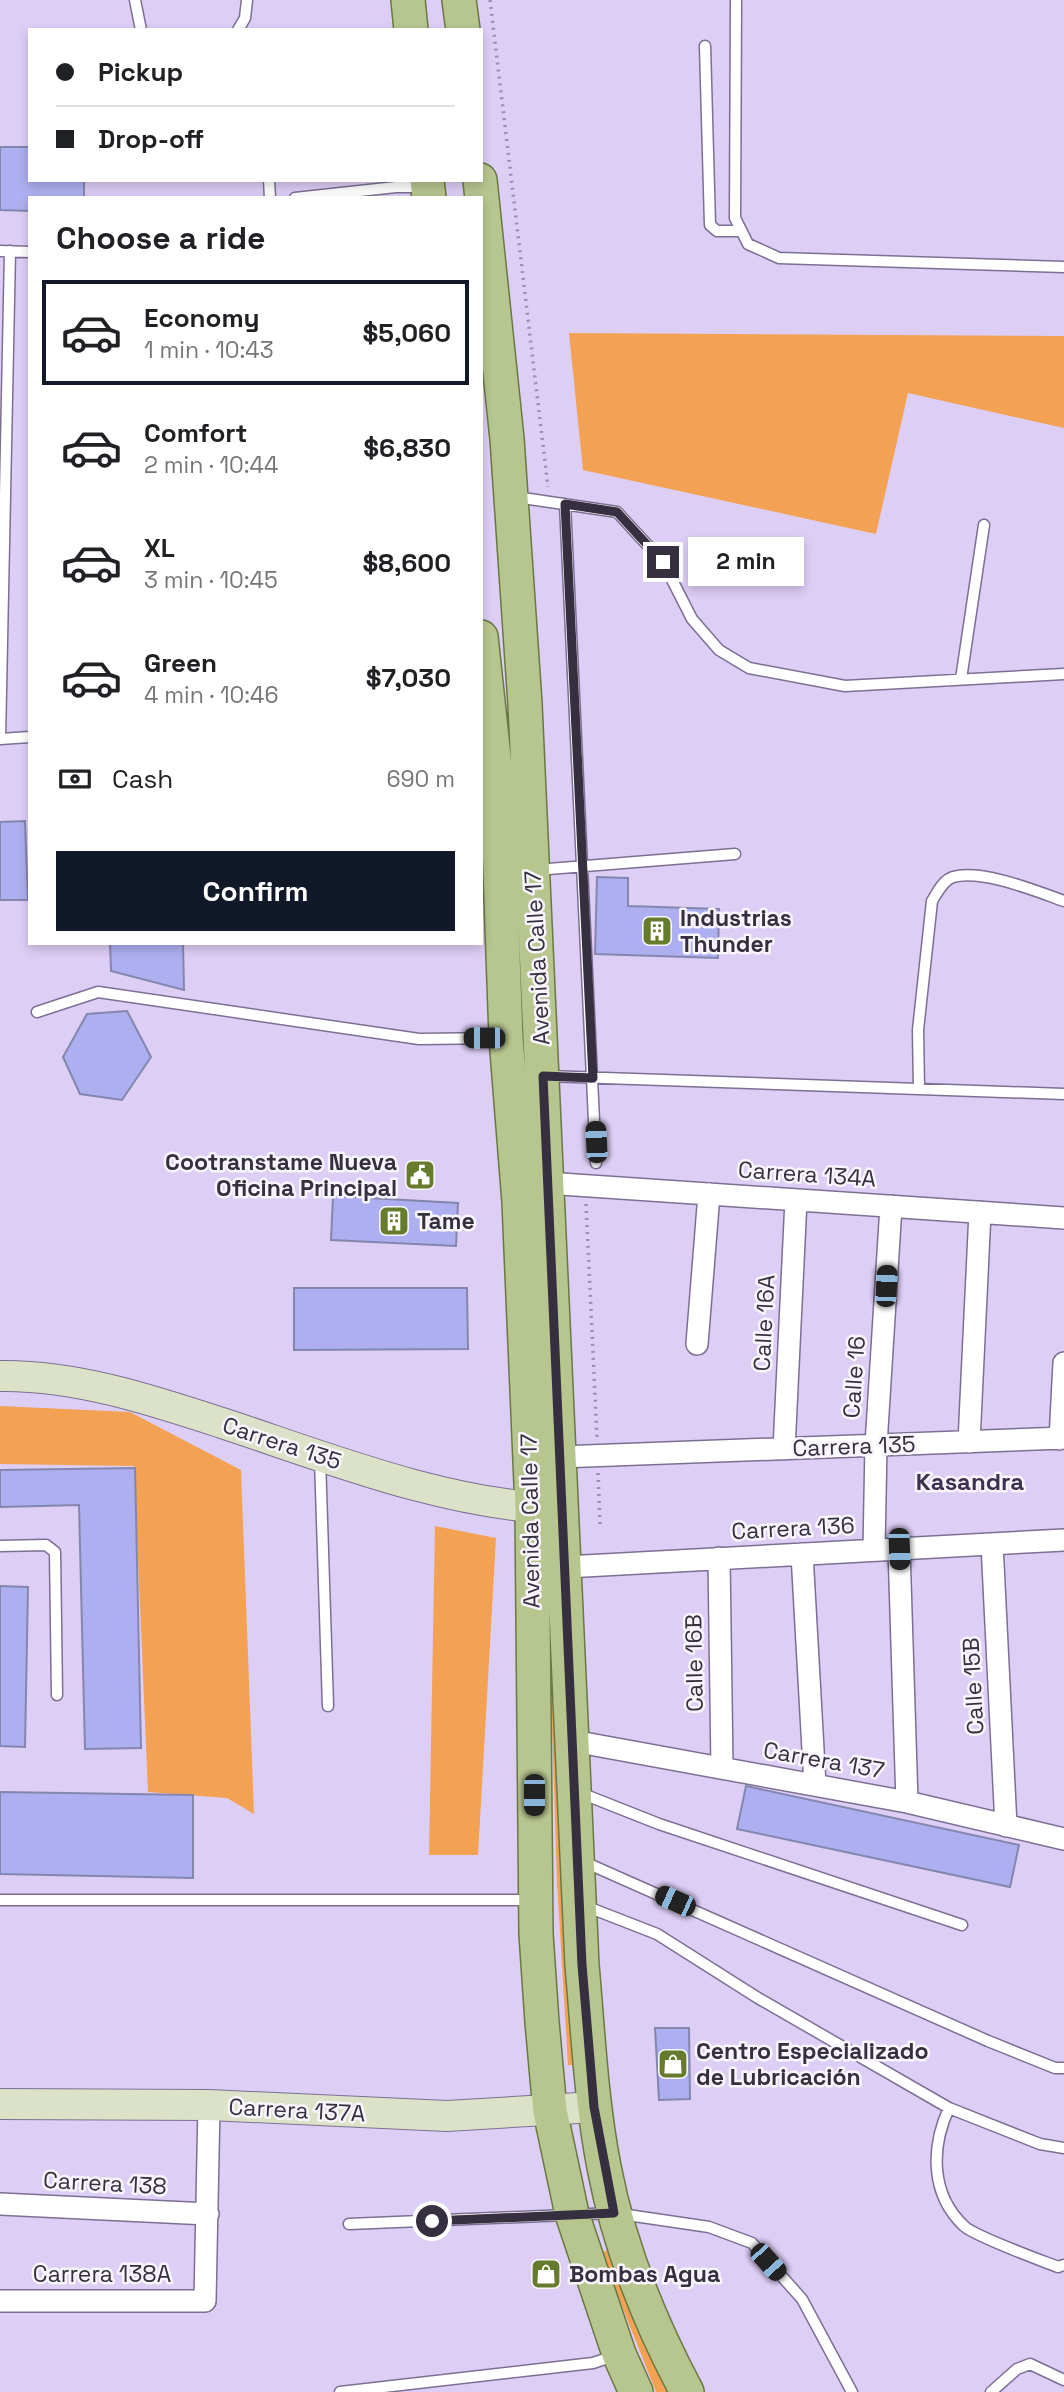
<!DOCTYPE html>
<meta charset="utf-8">
<style>
body{margin:0;font-family:"Space Grotesk",sans-serif;background:#f2f2f2;color:#202124;height:100vh;display:flex;flex-direction:column;font-size:26px;white-space:nowrap}
*{box-sizing:border-box;margin:0}
p{font-size:23px;color:#757577}
.icon{flex:none;width:38px;height:38px;fill:none;stroke:currentColor;stroke-width:2;stroke-linecap:round;stroke-linejoin:round}
.map{position:relative;flex:1;overflow:hidden}
.sheet{position:absolute;left:28px;top:196px;width:455px;height:749px;display:flex;flex-direction:column;background:#fff;border-radius:0px;box-shadow:0 4px 10px #0003}
.sheet>*{flex:none}
.hud{position:absolute;left:28px;top:28px;width:455px;height:154px;border-radius:0px;box-shadow:0 4px 10px #0003;display:grid;align-content:center;height:154px;padding:0 28px;background:#fff}
.end{position:absolute;width:32px;height:32px;margin:-16px;border:9px solid #352f3f;background:#fff;box-shadow:0 0 0 4px #fff}
.from{border-radius:50%}
.bubble{position:absolute;height:49px;border-radius:0px;background:#fff;box-shadow:0 4px 10px #0003;font-size:23px;font-weight:700;line-height:49px;text-align:center}
.car{position:absolute;width:21px;height:42px;margin:-21px -10px;border-radius:9px;box-shadow:0 0 5px 2px #0007;background:linear-gradient(#222 24%,#8ab4d8 0 40%,#222 0 76%,#8ab4d8 0 86%,#222 0)}
.hud b{display:flex;align-items:center;gap:24px;height:66px;font-size:26px}
.hud b+b{border-top:2px solid #e0e0e0}
.hud i{width:18px;height:18px;background:#202124}
ul{padding:0;list-style:none}
li{display:flex;align-items:center;gap:21px;height:105px;margin:0 14px 10px;padding:0 14px;border:4px solid transparent;border-radius:0px}
li div{flex:1}
li b{display:block;font-size:26px}
li em{font-style:normal;font-weight:700}
li.active{border-color:#111827}
li>.icon{width:63px;height:63px;stroke-width:1.5}
h2{padding:0 28px;font-size:32px;line-height:84px}
.pay{display:flex;align-items:center;gap:18px;height:77px;padding:0 28px;font-size:26px}
.pay p{margin-inline-start:auto}
.action{display:flex;gap:14px;margin-top:auto;padding:14px 28px}
.action a{flex:1;height:80px;border-radius:0px;background:#111827;color:#fff;font-size:28px;font-weight:700;line-height:80px;text-align:center}
.map>svg:first-child{display:block}
</style>
<div class="map">
<svg width="1064" height="2392" viewBox="0 0 1064 2392">
<rect width="100%" height="100%" fill="#ddcef6"/>
<path fill="#f3a153" d="M569,333L1064,336V428L908,393L876,534L583,470Z
M0,1406L130,1412L241,1470L254,1814L227,1798L148,1792L134,1466L0,1464Z
M435,1526L496,1538L478,1855H429Z
M559,1626L585,2065H568L557,1883L549,1628Z
M610,2249L671,2392H656L601,2253Z"/>
<path fill="#adaff0" stroke="#8486ad" stroke-width="2" d="M0,147H30V180H84V198H30V211L0,210Z
M25,821L28,900H0V822Z
M597,877L628,878V906L719,909L718,958L595,954Z
M110,943H183L184,990L111,971Z
M127,1011L151,1057L122,1100L80,1094L63,1057L87,1014Z
M333,1196L458,1203L456,1246L331,1240Z
M294,1288H467L468,1349L294,1350Z
M135,1468L141,1748L85,1749L79,1505L0,1507V1470Z
M0,1586L28,1587L25,1747L0,1746Z
M746,1786L1019,1845L1010,1887L737,1829Z
M0,1792L193,1795V1878L0,1874Z
M655,2028H689L690,2099L659,2100Z"/>
<g fill="none" stroke-linecap="round" stroke-linejoin="round">
<g stroke="#7d6f93" stroke-width="13">
<path id="lane" d="M135,0L141,30
M736,0L735,218L748,244L779,258L1064,267
M238,30L245,18L247,0
M705,46L710,225L717,231H741
M269,180L270,198
M295,198L396,187H425
M0,251L30,252
M10,251L0,739L30,737
M516,497L617,512L663,562L692,619L719,650L749,668L845,686L1064,674
M565,504L596,1163
M961,679L984,525
M536,870L735,854
M37,1012L98,992L419,1039L503,1038
M546,1076L1064,1094
M919,1089L918,1030L932,901C937,893 943,880 953,877C982,869 1036,891 1064,901
M320,1459L328,1706
M0,1546L46,1545L55,1552L57,1695
M578,1792L659,1824L962,1925
M582,1861L988,2041L1055,2068H1064
M0,1900H533
M585,1906L657,1934L758,1998L949,2108C931,2147 930,2194 964,2226C974,2236 1040,2260 1058,2267L1064,2265
M949,2108L1040,2144L1064,2148
M349,2224L614,2213L709,2227L752,2243L802,2299L852,2392
M340,2392L593,2363L617,2355
M991,2392L1017,2369L1030,2364L1064,2380"/>
</g>
<g stroke="#7d6f93" stroke-width="24">
<path id="street" d="M546,1183L1064,1218
M697,1344L709,1194
M1060,1439L1064,1363
M969,1442L980,1212
M784,1449L796,1200
M560,1457L1064,1438
M992,1544L1006,1826
M899,1549L907,1802
M874,1550L876,1445L891,1206
M802,1554L815,1785
M719,1558L722,1768
M566,1567L1064,1540
M573,1741L907,1802L1064,1839
M0,2204L208,2214
M0,2301H205L209,2105"/>
</g>
<g stroke="#7d6f93" stroke-width="32">
<path id="secondary" d="M0,1376C76,1375 152,1400 222,1423C331,1459 441,1503 555,1509
M0,2104L209,2105L447,2116L595,2107"/>
</g>
<g stroke="#6a7842" stroke-width="36">
<path id="primary" d="M408,0L411,30
M459,0L463,30
M427,180L429,198
M480,180L507,439L525,704L582,1965C588,2032 591,2100 604,2167C619,2246 649,2321 687,2392
M481,637L497,785L506,1038L519,1202L532,1507L536,1934L542,2022L550,2111L572,2214L619,2354L636,2392"/>
</g>
<path stroke="#9a8fad" stroke-width="3.5" stroke-dasharray="2 5" stroke-linecap="butt" d="M490,0L548,487
M586,1204L597,1438
M598,1473L600,1524"/>
<use href="#lane" stroke="#fff" stroke-width="10"/>
<use href="#street" stroke="#fff" stroke-width="21"/>
<use href="#secondary" stroke="#dbe2c7" stroke-width="30"/>
<use href="#primary" stroke="#b7c58f" stroke-width="33"/>
</g>
<g fill="none" stroke-linecap="round" stroke-linejoin="round">
<path stroke="#352f3f" stroke-width="9" d="M432,2221L614,2213L594,2107L582,1965L543,1076L593,1078L565,504L617,512L663,562"/>
</g>
<defs>
<g id="building-square" transform="scale(1.575)"><rect x="-9" y="-9" width="18" height="18" rx="4" fill="#677b2c" stroke="#f8f5fd"/><path d="M-4-6H4V6H1V3H-1V6H-4ZM-2.5-4.3h1.7v1.8h-1.7ZM.8-4.3h1.7v1.8H.8ZM-2.5-1h1.7V.8h-1.7ZM.8-1h1.7V.8H.8Z" fill="#fff"/></g>
<g id="civic-square" transform="scale(1.575)"><rect x="-9" y="-9" width="18" height="18" rx="4" fill="#677b2c" stroke="#f8f5fd"/><path d="M-.6-6.5H3V-4.5H.6V-3L4-1V1h2V6H-6V1h2V-1L-.6-3ZM-1.2 2.5V6h2.4V2.5Z" fill="#fff"/></g>
<g id="shop-square" transform="scale(1.575)"><rect x="-9" y="-9" width="18" height="18" rx="4" fill="#677b2c" stroke="#f8f5fd"/><path d="M-5-2.5h2.3a2.7 3.5 0 0 1 5.4 0H5L5.5 6h-11ZM-1.5-2.5h3a1.5 2.3 0 0 0-3 0Z" fill="#fff"/></g>
</defs>
<g fill-rule="evenodd">
<use href="#building-square" x="657" y="931"/>
<use href="#civic-square" x="420" y="1175"/>
<use href="#building-square" x="394" y="1221"/>
<use href="#shop-square" x="673" y="2064"/>
<use href="#shop-square" x="546" y="2274"/>
</g>
<g text-anchor="middle" stroke-width="5" stroke-linejoin="round" paint-order="stroke">
<g font-size="23" font-weight="bold" fill="#352f3f" stroke="#f8f5fd" text-anchor="start">
<text x="680" y="926">Industrias<tspan x="680" dy="26">Thunder</tspan></text>
<text x="397" y="1170" text-anchor="end">Cootranstame Nueva<tspan x="397" dy="26">Oficina Principal</tspan></text>
<text x="417" y="1229">Tame</text>
<text x="696" y="2059">Centro Especializado<tspan x="696" dy="26">de Lubricación</tspan></text>
<text x="569" y="2282">Bombas Agua</text>
</g>
<g font-size="23" fill="#352f3f" stroke="#f8f5fd">
<text transform="translate(537 958) rotate(-93)" y="8">Avenida Calle 17</text>
<text transform="translate(807 1174) rotate(4)" y="8">Carrera 134A</text>
<text transform="translate(764 1323) rotate(-87)" y="8">Calle 16A</text>
<text transform="translate(854 1377) rotate(-86)" y="8">Calle 16</text>
<text transform="translate(282 1443) rotate(18)" y="8">Carrera 135</text>
<text transform="translate(854 1446) rotate(-2)" y="8">Carrera 135</text>
<text transform="translate(530 1521) rotate(-91)" y="8">Avenida Calle 17</text>
<text transform="translate(793 1528) rotate(-3)" y="8">Carrera 136</text>
<text transform="translate(694 1663) rotate(-91)" y="8">Calle 16B</text>
<text transform="translate(973 1686) rotate(-93)" y="8">Calle 15B</text>
<text transform="translate(824 1760) rotate(10)" y="8">Carrera 137</text>
<text transform="translate(297 2110) rotate(3)" y="8">Carrera 137A</text>
<text transform="translate(105 2183) rotate(3)" y="8">Carrera 138</text>
<text x="102" y="2282">Carrera 138A</text>
</g>
<g font-size="24" font-weight="bold" fill="#3d3050" stroke="#f8f5fd">
<text x="970" y="1490">Kasandra</text>
</g>
</g>
</svg>
<i class="end from" style="left:432px;top:2221px"></i>
<i class="end" style="left:663px;top:562px"></i>
<div class="bubble" style="left:688px;top:537px;width:116px">2 min</div>
<i class="car" style="left:484px;top:1038px;rotate:270deg"></i>
<i class="car" style="left:596px;top:1142px;rotate:357deg"></i>
<i class="car" style="left:886px;top:1286px;rotate:3deg"></i>
<i class="car" style="left:899px;top:1549px;rotate:178deg"></i>
<i class="car" style="left:534px;top:1795px;rotate:180deg"></i>
<i class="car" style="left:675px;top:1901px;rotate:294deg"></i>
<i class="car" style="left:768px;top:2262px;rotate:138deg"></i>
<div class="hud">
<b><i class="from"></i>Pickup</b>
<b><i></i>Drop-off</b>
</div>
<section class="sheet">
<h2>Choose a ride</h2>
<ul>
<li class="active"><svg class="icon" aria-label="car" viewBox="0 0 24 24"><path d="M5 17H2v-5l4-1 3-4h7l3 4 3 1v5h-3M9 17h6M6 11h13"/><circle cx="7" cy="17" r="2"/><circle cx="17" cy="17" r="2"/></svg><div><b>Economy</b><p>1 min · 10:43</p></div><em>$5,060</em></li>
<li><svg class="icon" aria-label="car" viewBox="0 0 24 24"><path d="M5 17H2v-5l4-1 3-4h7l3 4 3 1v5h-3M9 17h6M6 11h13"/><circle cx="7" cy="17" r="2"/><circle cx="17" cy="17" r="2"/></svg><div><b>Comfort</b><p>2 min · 10:44</p></div><em>$6,830</em></li>
<li><svg class="icon" aria-label="car" viewBox="0 0 24 24"><path d="M5 17H2v-5l4-1 3-4h7l3 4 3 1v5h-3M9 17h6M6 11h13"/><circle cx="7" cy="17" r="2"/><circle cx="17" cy="17" r="2"/></svg><div><b>XL</b><p>3 min · 10:45</p></div><em>$8,600</em></li>
<li><svg class="icon" aria-label="car" viewBox="0 0 24 24"><path d="M5 17H2v-5l4-1 3-4h7l3 4 3 1v5h-3M9 17h6M6 11h13"/><circle cx="7" cy="17" r="2"/><circle cx="17" cy="17" r="2"/></svg><div><b>Green</b><p>4 min · 10:46</p></div><em>$7,030</em></li>
</ul>
<div class="pay"><svg class="icon" aria-label="cash" viewBox="0 0 24 24"><path d="M3 7h18v10H3z"/><circle cx="12" cy="12" r="2"/></svg>Cash<p>690 m</p></div>
<div class="action"><a>Confirm</a></div>
</section>
</div>
